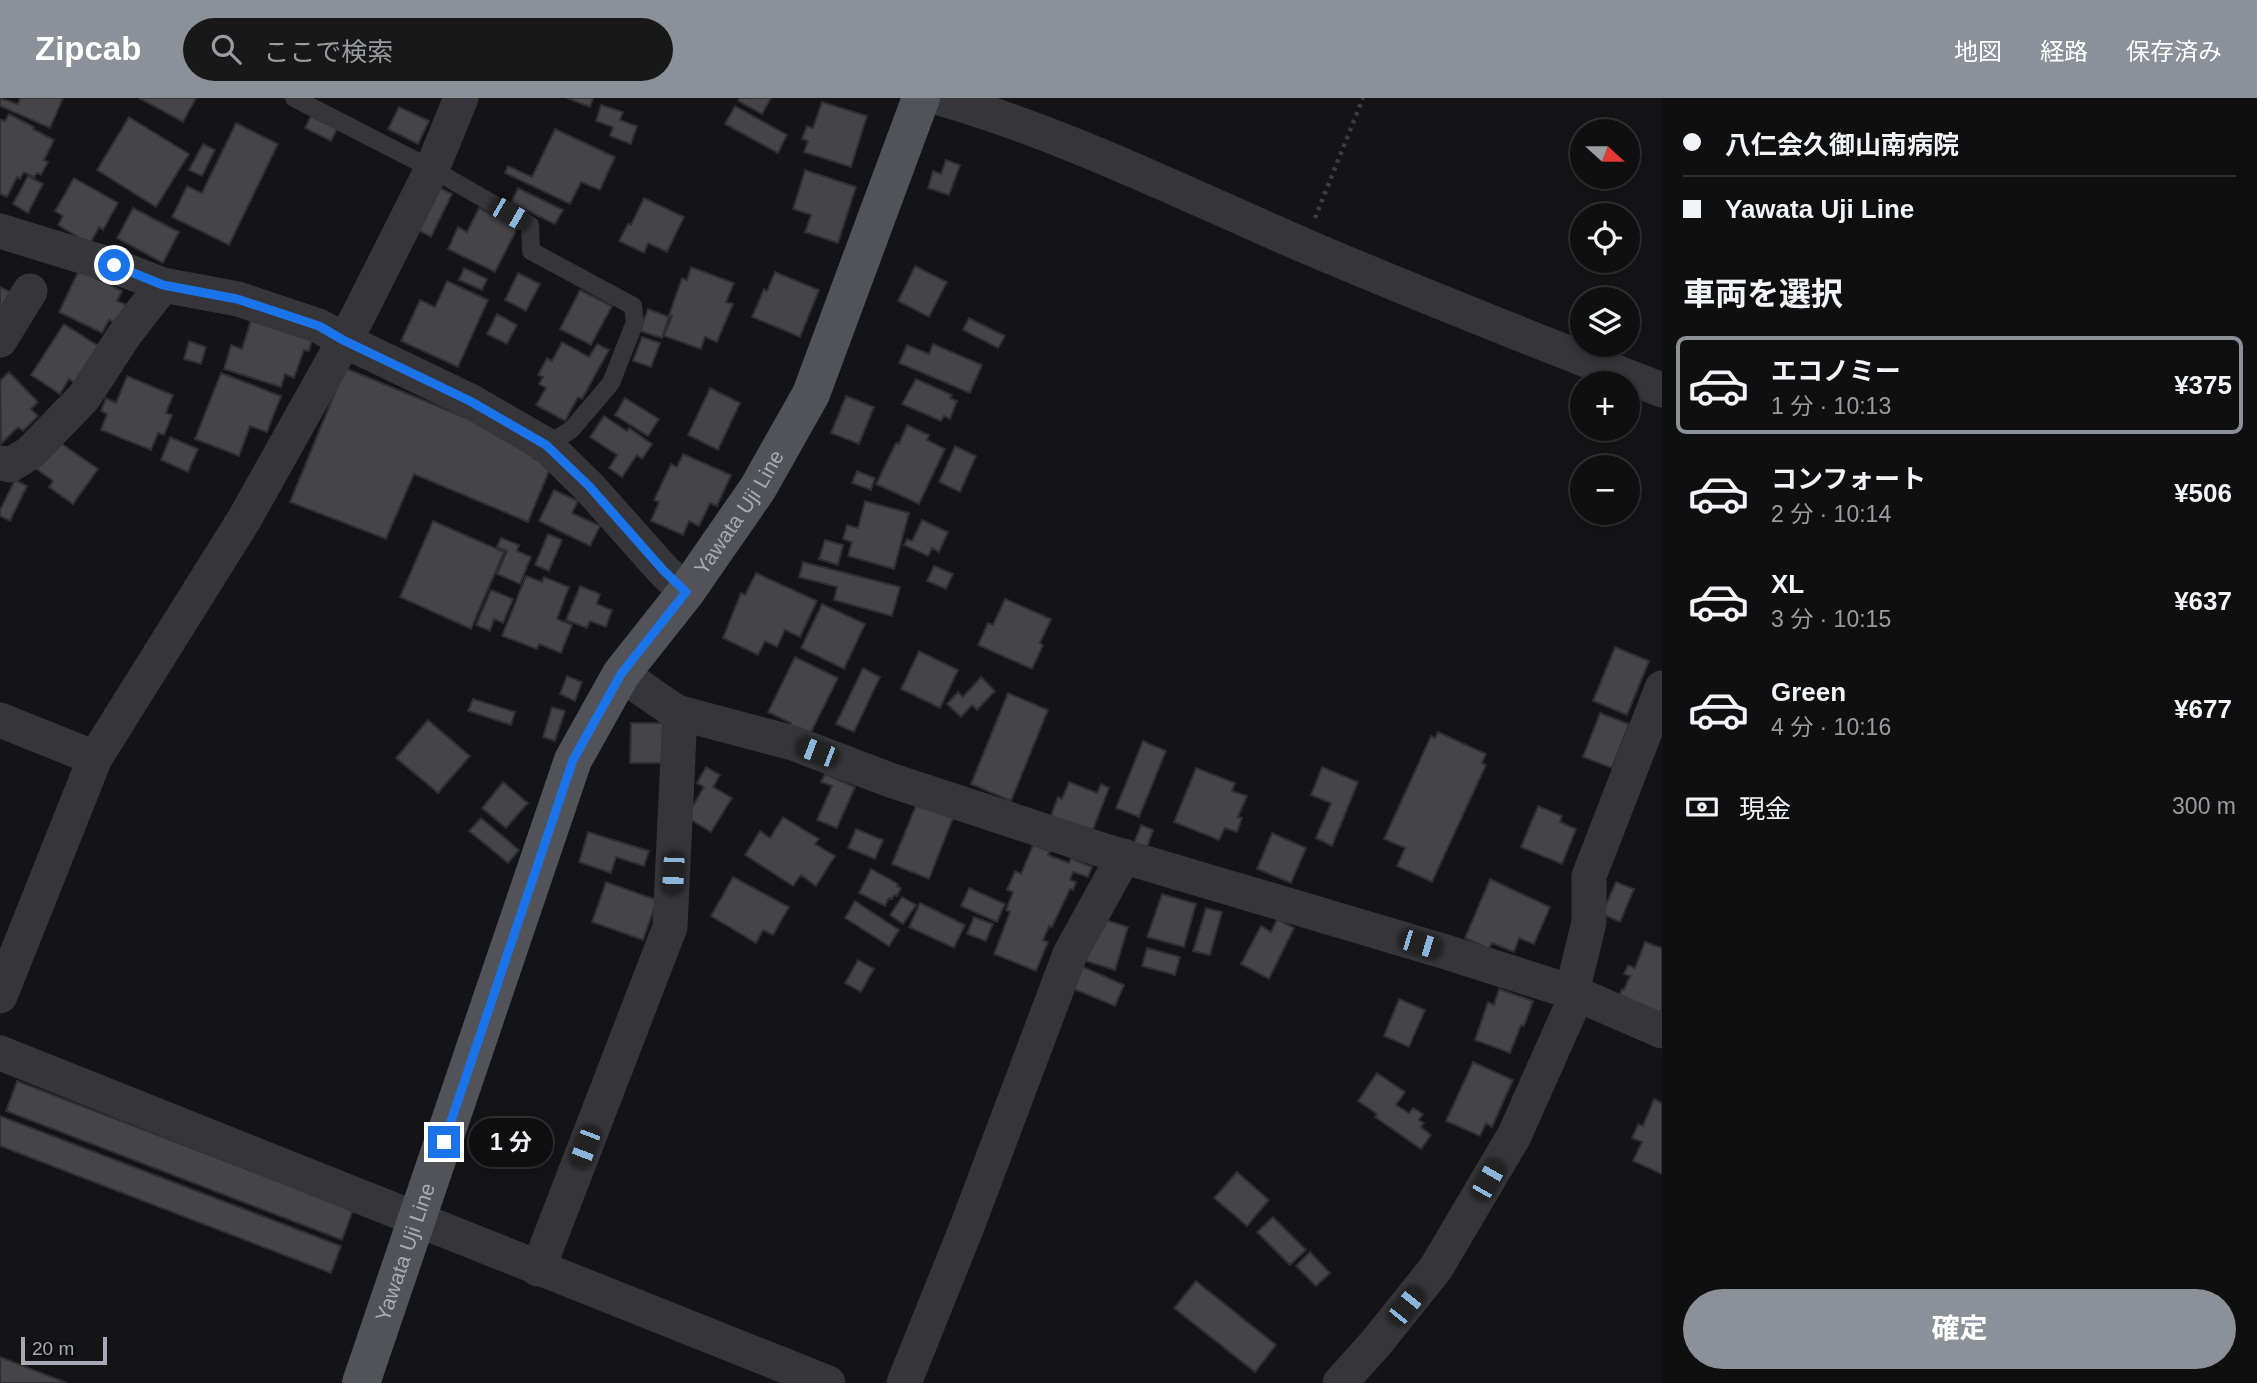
<!DOCTYPE html>
<html lang="ja">
<meta charset="utf-8">
<style>
body{margin:0;font-family:Arial,"Noto Sans JP",sans-serif;background:#181819;color:#f1f3f6;height:100vh;display:flex;flex-direction:column;font-size:26px;white-space:nowrap}
*{box-sizing:border-box;margin:0}
p{font-size:23px;color:#9b9c9f}
.icon{flex:none;width:38px;height:38px;fill:none;stroke:currentColor;stroke-width:2;stroke-linecap:round;stroke-linejoin:round}
.map{position:relative;flex:1;overflow:hidden}
.sheet{display:flex;flex-direction:column;background:#0f0f10;width:595px}
.sheet>*{flex:none}
.guide{display:grid;align-content:center;height:154px;padding:0 21px;background:#0f0f10}
.needle{width:46px;rotate:111deg}
.controls{position:absolute;left:1570px;top:21px;display:grid;gap:14px}
.controls a{display:grid;place-items:center;width:70px;height:70px;border-radius:50%;background:#0f0f10;box-shadow:0 4px 10px #0003,0 0 0 2px #2f2f30;font-size:35px}
.scale{position:absolute;left:21px;bottom:18px;width:86px;box-sizing:border-box;padding-left:7px;border:4px solid #a7aab5;border-top:0;font-size:19px;line-height:24px;white-space:nowrap;color:#a7aab5;-webkit-text-stroke:5px #0f0f11;paint-order:stroke}
.end{position:absolute;width:32px;height:32px;margin:-16px;border:9px solid #1a73e8;background:#fff;box-shadow:0 0 0 4px #fff}
.from{border-radius:50%}
.bubble{position:absolute;height:49px;border-radius:24px;background:#0f0f10;box-shadow:0 4px 10px #0003,0 0 0 2px #2f2f30;font-size:23px;font-weight:700;line-height:49px;text-align:center}
.car{position:absolute;width:21px;height:42px;margin:-21px -10px;border-radius:9px;box-shadow:0 0 5px 2px #0007;background:linear-gradient(#222 24%,#8ab4d8 0 40%,#222 0 76%,#8ab4d8 0 86%,#222 0)}
.guide b{display:flex;align-items:center;gap:24px;height:66px;font-size:26px}
.guide b+b{border-top:2px solid #2f2f30}
.guide i{width:18px;height:18px;background:#f1f3f6}
ul{padding:0;list-style:none}
li{display:flex;align-items:center;gap:21px;height:98px;margin:0 14px 10px;padding:0 7px;border:4px solid transparent;border-radius:10px}
li div{flex:1}
li b{display:block;font-size:26px}
li em{font-style:normal;font-weight:700}
li.active{border-color:#8c9099}
li>.icon{width:63px;height:63px;stroke-width:1.5}
h2{padding:0 21px;font-size:32px;line-height:84px}
.pay{display:flex;align-items:center;gap:18px;height:77px;padding:0 21px;font-size:26px}
.pay p{margin-inline-start:auto}
.primary-button{display:flex;gap:14px;margin-top:auto;padding:14px 21px}
.primary-button a{flex:1;height:80px;border-radius:42px;background:#8c9099;color:#fff;font-size:28px;font-weight:700;line-height:80px;text-align:center}
header{display:flex;align-items:center;gap:42px;box-sizing:border-box;height:98px;padding:0 35px;background:#8c9099;color:#fff}
header strong{font-size:33px}
nav{display:flex;gap:38px;margin-inline-start:auto;font-size:24px}
.search{width:490px;height:63px;background:#181819;display:flex;align-items:center;gap:18px;box-sizing:border-box;padding:0 24px;border-radius:38px;color:#9b9c9f;font-size:26px}
main{display:flex;flex:1;min-height:0}
.map>svg:first-child{display:block}
</style>
<header>
<strong>Zipcab</strong>
<div class="search"><svg class="icon" aria-label="search" viewBox="0 0 24 24"><circle cx="10" cy="10" r="6"/><path d="M15 15l6 6"/></svg>ここで検索</div>
<nav><a>地図</a><a>経路</a><a>保存済み</a></nav>
</header>
<main>
<div class="map">
<svg width="1662" height="1285" viewBox="0 0 1662 1285">
<rect width="100%" height="100%" fill="#141416"/>
<path fill="#444449" stroke="#2f2e31" stroke-width="2" d="M0,0L18,6L20,0H63L50,30L0,8Z
M139,0H196L183,24Z
M567,0H593L590,9Z
M740,0H771L762,16L738,3Z
M822,4L867,18L851,69L804,54L808,43L802,41L807,28L813,30Z
M601,7L623,14L620,22L637,28L631,46L610,38L613,29L596,23Z
M735,8L787,37L778,55L725,26Z
M399,9L429,23L418,46L388,31Z
M9,16L34,29L33,31L54,42L44,62L48,64L41,77L37,75L34,79L24,74L20,81L17,79L7,99L0,96V21L5,23Z
M311,18L337,31L331,43L305,30Z
M129,19L189,56L156,109L97,72Z
M236,25L278,46L229,147L172,119L187,88L202,95Z
M555,31L615,59L600,92L581,84L570,106L505,75L508,68L532,79Z
M203,46L215,52L202,78L189,72Z
M946,62L960,67L949,97L928,90L933,73L941,76Z
M805,72L856,89L838,145L805,134L811,117L793,111Z
M28,78L43,86L28,115L13,106Z
M74,80L118,105L103,132L99,129L90,146L58,127L63,118L55,113Z
M434,87L452,96L431,139L414,130Z
M518,90L563,112L555,126L511,105Z
M644,100L684,119L667,154L648,145L644,155L619,143L628,126L631,127Z
M133,110L179,134L163,165L117,140Z
M479,110L518,129L495,174L448,151L458,129L467,134Z
M915,168L947,184L929,219L898,203Z
M691,169L734,185L726,204L733,206L717,244L705,239L701,251L664,238L672,218L669,217L682,180L687,182Z
M464,170L487,181L482,192L459,182Z
M79,172L122,193L117,203L127,207L118,226L109,222L102,235L59,214Z
M775,174L819,192L800,239L752,219L764,191L767,193Z
M518,175L540,186L526,213L505,202Z
M447,183L488,202L458,269L401,243L420,202L435,209Z
M0,189L14,196L0,216Z
M580,192L612,208L591,247L560,231Z
M648,211L669,219L662,240L640,233Z
M497,216L517,227L507,246L487,236Z
M252,219L313,239L309,253L304,252L294,280L285,276L281,289L224,271L231,247L242,251Z
M969,220L1005,238L998,250L963,232Z
M64,226L100,249L76,286L69,281L60,296L31,277Z
M642,239L660,245L651,269L633,263Z
M189,243L206,249L201,266L184,261Z
M562,244L589,259L597,246L609,252L582,301L578,299L565,323L536,307L546,290L539,286L543,279L538,277L547,260L552,263Z
M933,246L982,267L970,295L899,265L907,247L929,256Z
M345,270L515,340L536,355L533,360L551,368L528,424L414,376L386,441L290,404Z
M9,274L38,304L31,311L38,318L23,333L18,329L1,346L0,283Z
M221,275L281,298L267,334L250,328L239,358L195,341Z
M127,278L173,297L166,315L172,317L164,337L158,335L151,352L101,332L107,316L101,313L106,300L116,305Z
M916,281L952,297L950,300L957,303L950,321L944,318L941,323L902,306Z
M710,290L740,305L718,352L688,337Z
M846,298L874,309L859,346L831,335Z
M625,300L659,321L648,338L615,317Z
M604,318L627,333L629,330L652,346L642,361L637,357L622,379L609,370L617,357L590,339Z
M907,327L929,337L927,342L945,351L919,406L876,386L896,345L899,346Z
M170,339L198,351L188,374L161,362Z
M55,341L98,371L73,406L49,389L53,383L35,370Z
M955,348L976,358L960,394L939,384Z
M683,356L731,377L717,408L710,405L699,428L689,423L683,437L651,423L659,404L654,402L671,366L677,369Z
M857,373L875,380L871,392L852,385Z
M15,382L27,388L10,423L0,418V412Z
M554,392L578,403L572,415L600,428L590,448L539,423Z
M865,403L909,415L894,471L848,458L852,444L843,441L847,427L858,430Z
M922,422L948,434L939,454L932,450L928,458L904,447L907,441L912,443Z
M433,423L504,454L471,531L400,499Z
M548,436L562,442L549,473L535,467Z
M501,440L519,447L517,453L531,459L520,486L497,476L507,453L497,449Z
M825,442L843,447L838,467L819,461Z
M803,464L900,489L892,518L834,502L837,489L799,479Z
M934,468L953,476L946,491L927,483Z
M756,475L817,503L800,539L785,532L777,549L765,543L758,557L723,540L741,495L745,497Z
M526,478L542,484L544,479L569,489L557,521L572,527L561,555L539,546L537,551L502,538Z
M580,488L600,496L597,506L612,512L606,529L590,523L587,530L566,522Z
M491,492L513,501L503,525L494,521L490,533L476,527Z
M1005,501L1051,521L1040,545L1043,547L1032,571L978,547L988,525L993,527Z
M822,506L865,526L844,571L801,550Z
M1615,549L1649,563L1627,617L1593,603Z
M919,553L958,572L940,610L901,591Z
M795,559L838,580L808,640L789,630L791,625L768,614Z
M863,570L880,579L854,634L836,626Z
M567,578L582,584L575,603L560,596Z
M981,579L995,593L977,612L972,607L961,619L947,606L958,594L963,599Z
M1008,595L1048,612L1011,703L971,686Z
M473,601L515,614L511,627L468,613Z
M552,609L565,613L555,643L543,639Z
M1600,615L1629,626L1612,670L1583,659Z
M428,622L470,658L438,695L396,660Z
M631,625H663L662,665H630Z
M1438,634L1486,656L1482,665L1486,667L1432,784L1397,768L1405,750L1384,741L1431,638L1435,640Z
M1143,643L1166,653L1139,719L1116,710Z
M706,669L720,677L713,689L732,700L711,734L686,719L704,689L697,685Z
M1322,669L1358,684L1332,748L1316,740L1331,705L1311,697Z
M1196,670L1235,685L1232,693L1247,698L1238,719L1242,720L1237,734L1225,730L1219,742L1174,724Z
M825,676L855,689L837,730L817,722L832,688L821,684Z
M503,684L528,705L506,730L482,710Z
M1069,684L1097,695L1101,686L1109,690L1092,734L1051,718L1058,699L1062,701Z
M917,705L953,720L929,781L892,766Z
M1538,708L1562,718L1560,724L1576,731L1562,766L1521,749Z
M783,719L819,741L815,746L835,758L816,788L801,777L793,788L745,757L760,733L770,740Z
M481,720L519,752L508,765L469,733Z
M1141,727L1153,732L1146,752L1133,748Z
M856,731L883,742L875,761L848,750Z
M588,734L649,753L644,768L616,759L611,775L579,764Z
M1272,735L1306,750L1291,785L1257,771Z
M1033,747L1050,753L1048,757L1069,765L1071,760L1092,769L1088,779L1073,774L1070,782L1076,784L1073,792L1070,791L1052,829L1049,828L1043,842L1048,844L1036,873L994,856L1010,814L1006,812L1013,794L1007,792L1015,773L1021,776Z
M871,771L898,786L897,788L901,790L897,798L894,797L892,801L889,800L885,808L859,795Z
M733,779L789,809L773,837L763,832L756,845L711,818Z
M1490,781L1550,809L1534,846L1519,840L1514,854L1492,845L1489,851L1465,840Z
M606,784L657,802L643,842L592,824Z
M1616,784L1634,791L1620,824L1602,816Z
M969,790L1005,806L997,824L961,808Z
M1162,796L1196,806L1184,849L1147,839Z
M902,799L916,807L903,826L890,817Z
M855,803L899,832L889,848L845,820Z
M920,805L965,827L954,850L909,829Z
M1206,810L1222,814L1210,857L1193,853Z
M974,819L993,826L986,843L967,836Z
M1099,820L1128,829L1115,872L1086,863Z
M1277,821L1294,830L1269,881L1241,866L1261,828L1271,834Z
M1645,844L1662,850V915L1619,898L1622,891L1624,892L1630,878L1624,876L1628,867L1635,870Z
M1147,850L1180,859L1175,877L1142,868Z
M858,862L874,871L861,894L845,885Z
M1081,868L1124,887L1115,908L1071,890Z
M1499,891L1533,903L1524,928L1521,927L1510,955L1475,942L1488,904L1494,907Z
M1399,901L1425,912L1409,949L1384,938Z
M1473,964L1513,982L1492,1029L1486,1025L1480,1038L1446,1023Z
M1377,975L1405,994L1396,1007L1409,1015L1413,1010L1423,1016L1419,1022L1424,1025L1421,1029L1431,1037L1421,1051L1375,1019L1377,1016L1358,1003Z
M17,983L353,1112L342,1142L6,1013Z
M1654,1001L1662,1005V1076L1633,1063L1642,1044L1632,1040L1638,1026L1643,1028Z
M0,1018L341,1148L331,1175L0,1048Z
M1237,1074L1269,1102L1247,1128L1214,1100Z
M1273,1119L1306,1152L1290,1167L1257,1134Z
M1310,1154L1330,1175L1316,1188L1296,1168Z
M1196,1183L1276,1247L1255,1274L1174,1210Z
M0,1259L67,1285H0Z"/>
<g fill="none" stroke-linecap="round" stroke-linejoin="round">
<path stroke="#3c3d41" stroke-width="4.5" stroke-dasharray="3.5 5" stroke-linecap="butt" d="M1315,120L1363,0"/>
<path stroke="#36363a" stroke-width="18" d="M294,0L432,71L530,127L531,153L633,208L635,224L611,285L571,332L546,347"/>
<path stroke="#36363a" stroke-width="35" d="M939,0C1065,36 1183,95 1303,147C1422,198 1542,245 1662,292
M0,133L114,168L163,187L238,201L319,228L343,242L470,303L546,347L589,389L663,472L686,494
M0,242L30,193
M0,365L10,367L30,355L84,299L125,236L163,187
M621,576L676,614L793,645L890,682L1105,753L1446,854L1572,894L1662,933
M0,622L95,660
M0,898L95,660L245,420L357,220L432,71L461,0
M0,955L828,1285
M538,1171L670,829L680,615
M904,1285L968,1126L1070,856L1124,758
M1340,1285L1376,1245L1436,1170L1514,1038L1571,910L1572,894L1589,824V778L1662,590"/>
<path stroke="#525359" stroke-width="38" id="s1" d="M361,1285L573,662L621,576L686,494L758,390L811,296L921,0"/>
</g>
<g fill="none" stroke-linecap="round" stroke-linejoin="round">
<path stroke="#1a73e8" stroke-width="9" d="M114,167L163,187L237,201L319,228L343,242L470,303L546,347L589,388L663,472L686,494L621,576L573,662L444,1044"/>
</g>
<g text-anchor="middle" stroke-width="7" stroke-linejoin="round" paint-order="stroke">
<g font-size="21" fill="#a7aab5" stroke="#0f0f11">
<text dy="7" stroke="none"><textPath href="#s1" startOffset="957">Yawata Uji Line</textPath></text>
<text dy="7" stroke="none"><textPath href="#s1" startOffset="138">Yawata Uji Line</textPath></text>
</g>
</g>
</svg>
<div class="controls">
<a><svg class="needle" viewBox="-14 -14 28 28"><path d="M0-13l5 13h-10z" fill="#e53935"/><path d="M0 13l5-13h-10z" fill="#9b9c9f"/></svg></a>
<a><svg class="icon" aria-label="locate" viewBox="0 0 24 24"><circle cx="12" cy="12" r="6"/><path d="M12 2v4M12 18v4M2 12h4M18 12h4"/></svg></a>
<a><svg class="icon" aria-label="layers" viewBox="0 0 24 24"><path d="M12 4l9 5-9 5-9-5zM3 14l9 5 9-5"/></svg></a>
<a>+</a>
<a>−</a>
</div>
<div class="scale">20 m</div>
<i class="end from" style="left:114px;top:167px"></i>
<i class="end" style="left:444px;top:1044px"></i>
<div class="bubble" style="left:469px;top:1020px;width:84px">1 分</div>
<i class="car" style="left:510px;top:116px;rotate:120deg"></i>
<i class="car" style="left:817px;top:654px;rotate:291deg"></i>
<i class="car" style="left:673px;top:775px;rotate:183deg"></i>
<i class="car" style="left:1420px;top:846px;rotate:107deg"></i>
<i class="car" style="left:585px;top:1049px;rotate:201deg"></i>
<i class="car" style="left:1488px;top:1082px;rotate:30deg"></i>
<i class="car" style="left:1406px;top:1208px;rotate:39deg"></i>
</div>
<section class="sheet">
<div class="guide">
<b><i class="from"></i>八仁会久御山南病院</b>
<b><i></i>Yawata Uji Line</b>
</div>
<h2>車両を選択</h2>
<ul>
<li class="active"><svg class="icon" aria-label="car" viewBox="0 0 24 24"><path d="M5 17H2v-5l4-1 3-4h7l3 4 3 1v5h-3M9 17h6M6 11h13"/><circle cx="7" cy="17" r="2"/><circle cx="17" cy="17" r="2"/></svg><div><b>エコノミー</b><p>1 分 · 10:13</p></div><em>¥375</em></li>
<li><svg class="icon" aria-label="car" viewBox="0 0 24 24"><path d="M5 17H2v-5l4-1 3-4h7l3 4 3 1v5h-3M9 17h6M6 11h13"/><circle cx="7" cy="17" r="2"/><circle cx="17" cy="17" r="2"/></svg><div><b>コンフォート</b><p>2 分 · 10:14</p></div><em>¥506</em></li>
<li><svg class="icon" aria-label="car" viewBox="0 0 24 24"><path d="M5 17H2v-5l4-1 3-4h7l3 4 3 1v5h-3M9 17h6M6 11h13"/><circle cx="7" cy="17" r="2"/><circle cx="17" cy="17" r="2"/></svg><div><b>XL</b><p>3 分 · 10:15</p></div><em>¥637</em></li>
<li><svg class="icon" aria-label="car" viewBox="0 0 24 24"><path d="M5 17H2v-5l4-1 3-4h7l3 4 3 1v5h-3M9 17h6M6 11h13"/><circle cx="7" cy="17" r="2"/><circle cx="17" cy="17" r="2"/></svg><div><b>Green</b><p>4 分 · 10:16</p></div><em>¥677</em></li>
</ul>
<div class="pay"><svg class="icon" aria-label="cash" viewBox="0 0 24 24"><path d="M3 7h18v10H3z"/><circle cx="12" cy="12" r="2"/></svg>現金<p>300 m</p></div>
<div class="primary-button"><a>確定</a></div>
</section>
</main>
